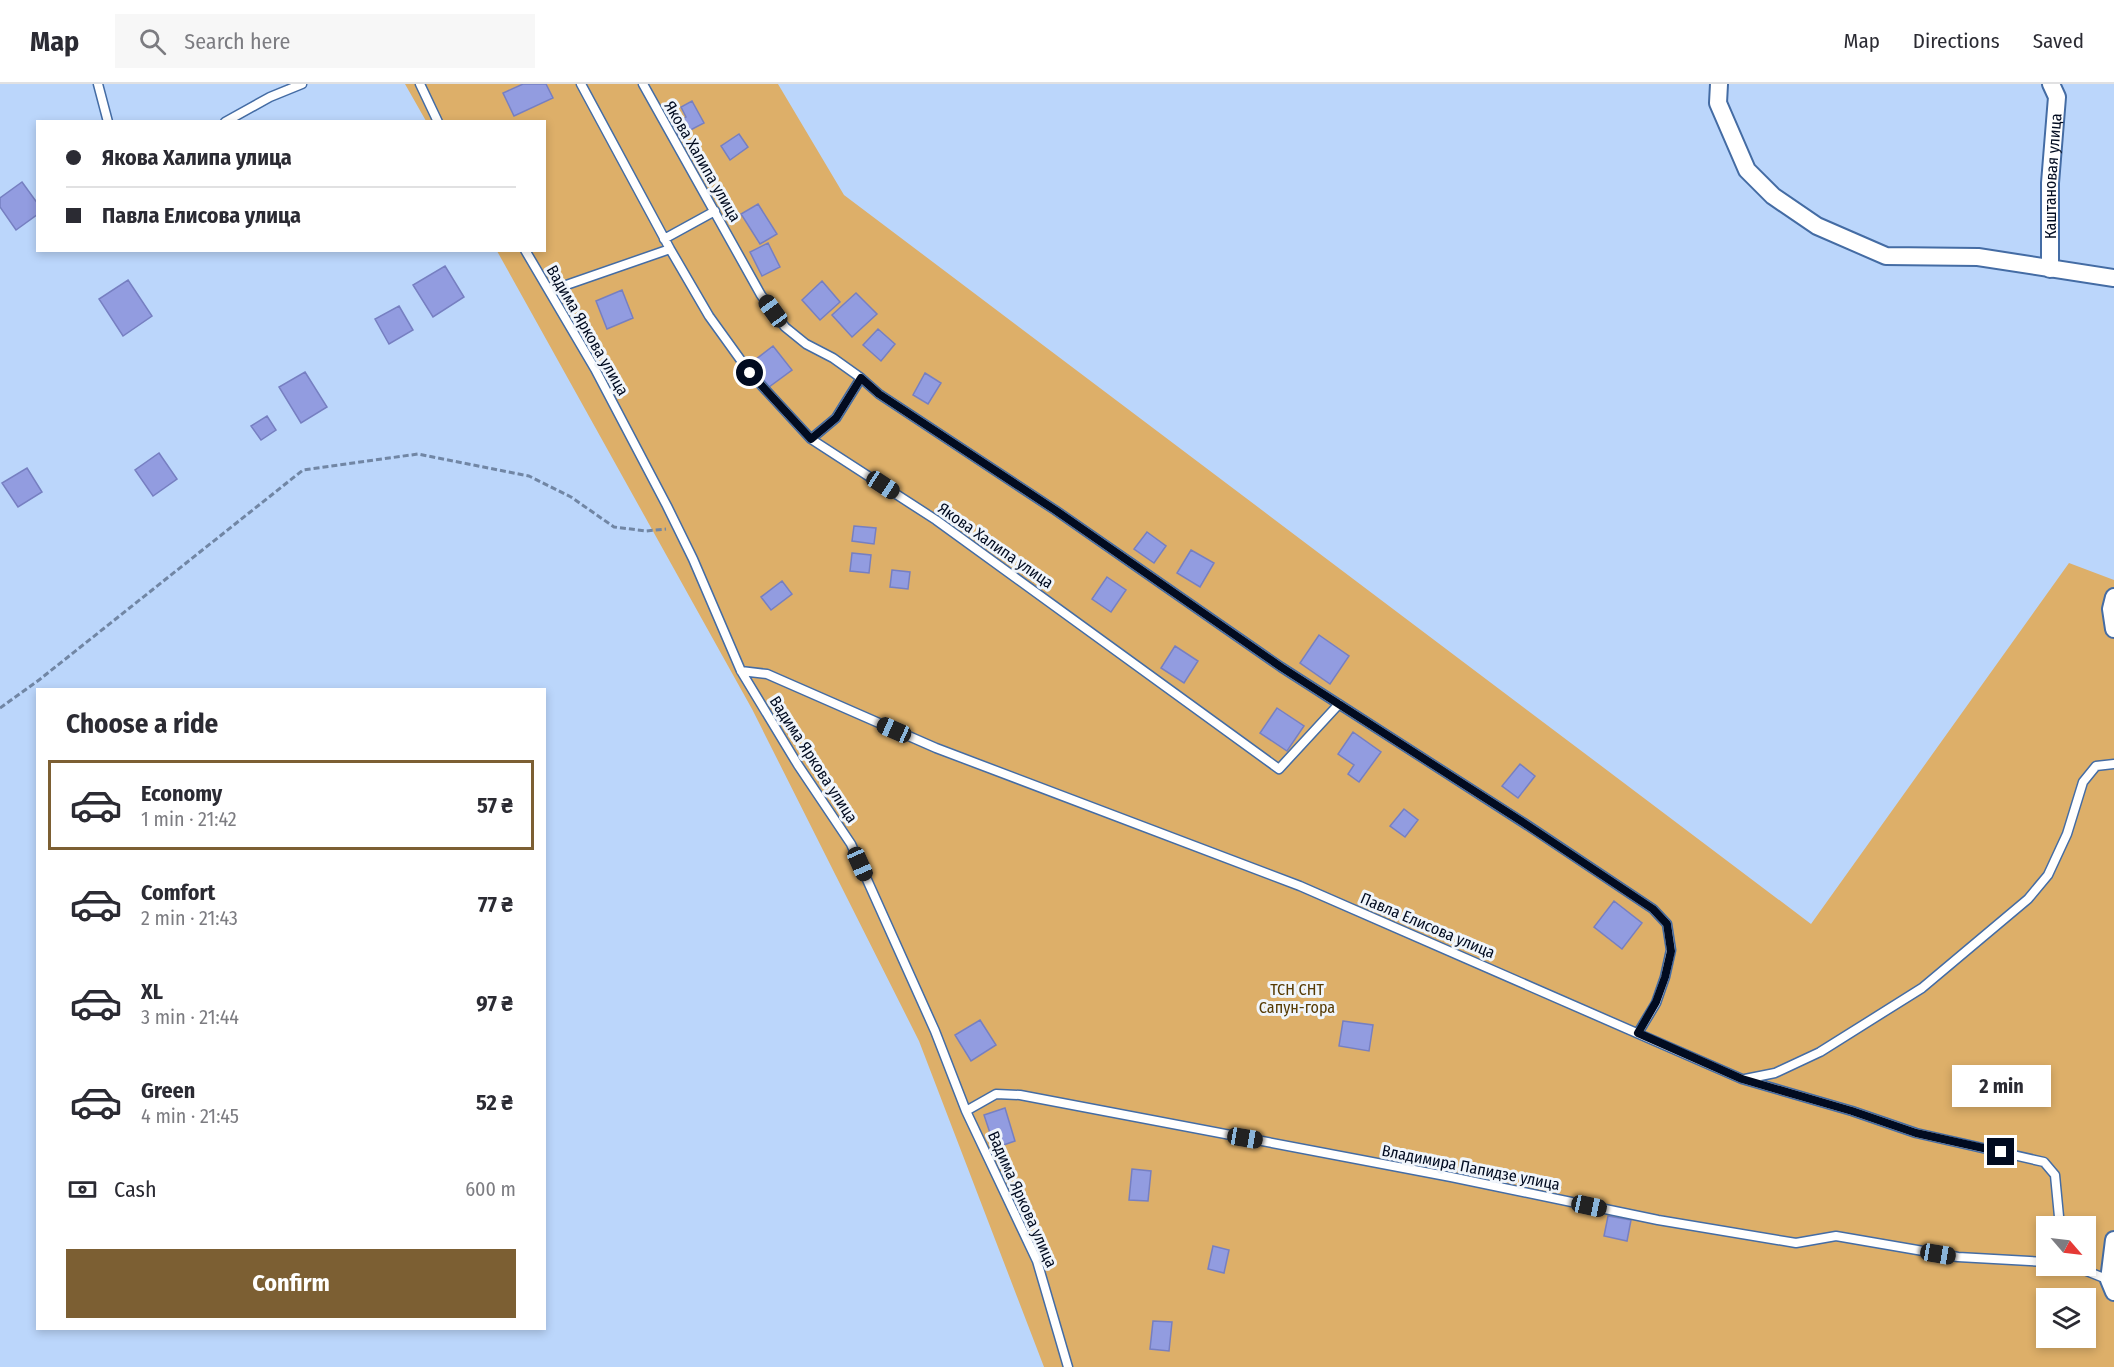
<!DOCTYPE html>
<meta charset="utf-8">
<style>
body{margin:0;font-family:"Fira Sans Condensed",sans-serif;background:#f7f7f7;color:#2b2b33;height:100vh;display:flex;flex-direction:column;font-size:22px;white-space:nowrap}
*{box-sizing:border-box;margin:0}
p{font-size:20px;color:#7c7c81}
.icon{flex:none;width:33px;height:33px;fill:none;stroke:currentColor;stroke-width:2;stroke-linecap:round;stroke-linejoin:round}
.map{position:relative;flex:1;overflow:hidden}
.side{position:absolute;left:36px;top:604px;width:510px;height:642px;display:flex;flex-direction:column;background:#fff;border-radius:0px;box-shadow:0 3px 9px #0003}
.side>*{flex:none}
.hud{position:absolute;left:36px;top:36px;width:510px;height:132px;border-radius:0px;box-shadow:0 3px 9px #0003;display:grid;align-content:center;height:132px;padding:0 30px;background:#fff}
.needle{width:39px;rotate:118deg}
.tools{position:absolute;left:2036px;top:1132px;display:grid;gap:12px}
.tools a{display:grid;place-items:center;width:60px;height:60px;border-radius:0px;background:#fff;box-shadow:0 3px 9px #0003;font-size:30px}
.end{position:absolute;width:27px;height:27px;margin:-14px;border:8px solid #010b20;background:#fff;box-shadow:0 0 0 3px #fff}
.from{border-radius:50%}
.bubble{position:absolute;height:42px;border-radius:0px;background:#fff;box-shadow:0 3px 9px #0003;font-size:20px;font-weight:700;line-height:42px;text-align:center}
.car{position:absolute;width:18px;height:36px;margin:-18px -9px;border-radius:8px;box-shadow:0 0 4px 2px #0007;background:linear-gradient(#222 24%,#8ab4d8 0 40%,#222 0 76%,#8ab4d8 0 86%,#222 0)}
.hud b{display:flex;align-items:center;gap:21px;height:57px;font-size:22px}
.hud b+b{border-top:2px solid #e1e1e2}
.hud i{width:15px;height:15px;background:#2b2b33}
ul{padding:0;list-style:none}
li{display:flex;align-items:center;gap:18px;height:90px;margin:0 12px 9px;padding:0 18px;border:3px solid transparent;border-radius:0px}
li div{flex:1}
li b{display:block;font-size:22px}
li em{font-style:normal;font-weight:700}
li.active{border-color:#7c5f33}
li>.icon{width:54px;height:54px;stroke-width:1.5}
h2{padding:0 30px;font-size:27px;line-height:72px}
.pay{display:flex;align-items:center;gap:15px;height:66px;padding:0 30px;font-size:22px}
.pay p{margin-inline-start:auto}
.primary-button{display:flex;gap:12px;margin-top:auto;padding:12px 30px}
.primary-button a{flex:1;height:69px;border-radius:0px;background:#7c5f33;color:#fff;font-size:24px;font-weight:700;line-height:69px;text-align:center}
header{display:flex;align-items:center;gap:36px;box-sizing:border-box;height:84px;padding:0 30px;background:#fff;border-bottom:2px solid #e1e1e2}
header strong{font-size:28px}
nav{display:flex;gap:33px;margin-inline-start:auto;font-size:21px}
.search{width:420px;height:54px;background:#f7f7f7;display:flex;align-items:center;gap:15px;box-sizing:border-box;padding:0 21px;border-radius:0px;color:#7c7c81;font-size:22px}
.map>svg:first-child{display:block}
</style>
<header>
<strong>Map</strong>
<div class="search"><svg class="icon" aria-label="search" viewBox="0 0 24 24"><circle cx="10" cy="10" r="6"/><path d="M15 15l6 6"/></svg>Search here</div>
<nav><a>Map</a><a>Directions</a><a>Saved</a></nav>
</header>
<div class="map">
<svg width="2114" height="1283" viewBox="0 0 2114 1283">
<rect width="100%" height="100%" fill="#bbd6fb"/>
<path fill="#ddaf69" fill-rule="evenodd" d="M405,0H778L844,111L1811,840L2069,479L2114,496V1283H1044L919,957L752,625L497,167L544,166V38L426,37ZM2046,1143H2085V1182H2046ZM2046,1215H2085V1254H2046Z"/>
<path fill="#929ce0" stroke="#767fc1" stroke-width="1.5" d="M523,0H546L553,14L514,32L503,9Z
M692,17L704,39L679,52L673,41L686,33L681,23Z
M739,50L748,63L730,76L721,62Z
M22,98L38,120V130L16,146L0,123V114Z
M758,120L777,150L760,160L741,130Z
M768,159L780,183L762,192L750,168Z
M445,182L464,213L433,233L413,201Z
M128,196L152,232L123,252L99,215Z
M822,197L840,218L820,236L802,216Z
M622,206L633,234L607,245L596,217Z
M856,209L877,230L852,253L832,231Z
M399,222L413,246L389,260L375,235Z
M878,245L895,260L881,277L863,261Z
M773,262L792,286L769,303L751,279Z
M305,288L327,323L301,339L279,303Z
M925,289L941,299L928,320L913,311Z
M267,332L276,346L261,356L251,342Z
M159,369L177,395L153,412L135,386Z
M27,384L42,408L18,423L2,399Z
M854,442L876,444L874,460L852,457Z
M1147,448L1166,462L1154,479L1134,465Z
M1191,466L1214,479L1200,503L1177,489Z
M852,469L871,471L869,489L850,487Z
M892,486L910,488L908,505L890,503Z
M1107,493L1126,506L1111,528L1092,515Z
M782,497L792,510L771,526L761,513Z
M1319,551L1349,572L1330,600L1300,579Z
M1175,562L1198,577L1184,599L1161,584Z
M1277,624L1304,642L1287,667L1260,649Z
M1353,648L1381,668L1359,698L1348,690L1354,681L1338,670Z
M1520,680L1535,692L1518,714L1502,702Z
M1404,725L1418,736L1405,753L1390,742Z
M1614,817L1642,839L1622,865L1594,843Z
M980,936L996,961L971,977L955,951Z
M1343,937L1373,941L1369,967L1339,962Z
M1005,1024L1015,1057L995,1064L984,1031Z
M1132,1085L1151,1087L1148,1117L1129,1116Z
M1608,1132L1631,1136L1627,1157L1604,1152Z
M1213,1162L1229,1166L1224,1189L1208,1185Z
M1153,1237L1172,1238L1169,1267L1150,1265Z"/>
<g fill="none" stroke-linecap="round" stroke-linejoin="round">
<g stroke="#446ca4" stroke-width="11">
<path id="lane" d="M98,0L108,38
M420,0L438,38
M581,0L670,165L709,232L750,289L811,355L936,436L1279,685L1339,620
M643,0L761,211L785,243L806,260L833,274L861,294
M225,38L270,13L302,0
M664,155L715,127
M525,166L595,285L667,422L693,475L741,587L798,681L851,760L935,947L966,1027L1037,1177L1068,1283
M549,207L670,165
M811,355L836,334L861,294L879,310L1055,426L1281,583L1524,739L1653,825L1667,840L1671,866L1665,893L1656,919L1638,949
M741,587L767,590L936,664L1300,802L1742,995L1852,1027L1916,1049L2044,1078L2055,1091L2060,1143
M1745,995L1775,989L1820,968L1922,904L2028,815L2048,791L2067,750L2083,698L2096,682L2114,680
M966,1027L996,1010L1020,1011L1451,1093L1658,1136L1796,1159L1836,1152L1958,1173L2046,1178
M2074,1182L2109,1196"/>
</g>
<g stroke="#446ca4" stroke-width="20">
<g id="street">
<path d="M1719,0L1718,19L1747,86L1773,112L1817,142L1886,172L1978,173L2114,194"/>
<path id="s1" d="M2050,185V99L2057,13L2051,0"/>
<path d="M2114,513L2111,525L2114,545"/>
<path d="M2114,1156L2109,1196L2114,1208"/>
</g>
</g>
<path stroke="#7186a4" stroke-width="3" stroke-dasharray="6 3" stroke-linecap="butt" d="M0,624L39,596L303,386L418,370L529,392L571,413L614,443L646,447L666,445"/>
<use href="#lane" stroke="#fff" stroke-width="8"/>
<use href="#street" stroke="#fff" stroke-width="16"/>
</g>
<g fill="none" stroke-linecap="round" stroke-linejoin="round">
<path stroke="#010b20" stroke-width="8" d="M750,289L811,355L836,334L861,294L879,310L1055,426L1281,583L1524,739L1653,825L1667,840L1671,867L1665,893L1656,918L1638,949L1742,995L1852,1027L1916,1049L2001,1068"/>
</g>
<g text-anchor="middle" stroke-width="6" stroke-linejoin="round" paint-order="stroke">
<g font-size="16" fill="#010b20" stroke="#f0f5fb">
<text transform="translate(703 77) rotate(60)" y="6">Якова Халипа улица</text>
<text dy="6" stroke="none"><textPath href="#s1" startOffset="93">Каштановая улица</textPath></text>
<text transform="translate(588 246) rotate(60)" y="6">Вадима Яркова улица</text>
<text transform="translate(996 461) rotate(35)" y="6">Якова Халипа улица</text>
<text transform="translate(814 675) rotate(57)" y="6">Вадима Яркова улица</text>
<text transform="translate(1428 841) rotate(23)" y="6">Павла Елисова улица</text>
<text transform="translate(1471 1083) rotate(11)" y="6">Владимира Папидзе улица</text>
<text transform="translate(1023 1115) rotate(66)" y="6">Вадима Яркова улица</text>
</g>
<g font-size="16" fill="#563a03" stroke="#f0f5fb">
<text x="1297" y="911">ТСН СНТ<tspan x="1297" dy="18">Сапун-гора</tspan></text>
</g>
</g>
</svg>
<div class="tools">
<a><svg class="needle" viewBox="-14 -14 28 28"><path d="M0-13l5 13h-10z" fill="#e53935"/><path d="M0 13l5-13h-10z" fill="#7c7c81"/></svg></a>
<a><svg class="icon" aria-label="layers" viewBox="0 0 24 24"><path d="M12 4l9 5-9 5-9-5zM3 14l9 5 9-5"/></svg></a>
</div>
<i class="end from" style="left:750px;top:289px"></i>
<i class="end" style="left:2001px;top:1068px"></i>
<div class="bubble" style="left:1952px;top:981px;width:99px">2 min</div>
<i class="car" style="left:773px;top:227px;rotate:324deg"></i>
<i class="car" style="left:883px;top:401px;rotate:123deg"></i>
<i class="car" style="left:894px;top:646px;rotate:294deg"></i>
<i class="car" style="left:860px;top:780px;rotate:156deg"></i>
<i class="car" style="left:1245px;top:1054px;rotate:100deg"></i>
<i class="car" style="left:1589px;top:1122px;rotate:102deg"></i>
<i class="car" style="left:1938px;top:1170px;rotate:100deg"></i>
<div class="hud">
<b><i class="from"></i>Якова Халипа улица</b>
<b><i></i>Павла Елисова улица</b>
</div>
<section class="side">
<h2>Choose a ride</h2>
<ul>
<li class="active"><svg class="icon" aria-label="car" viewBox="0 0 24 24"><path d="M5 17H2v-5l4-1 3-4h7l3 4 3 1v5h-3M9 17h6M6 11h13"/><circle cx="7" cy="17" r="2"/><circle cx="17" cy="17" r="2"/></svg><div><b>Economy</b><p>1 min · 21:42</p></div><em>57 ₴</em></li>
<li><svg class="icon" aria-label="car" viewBox="0 0 24 24"><path d="M5 17H2v-5l4-1 3-4h7l3 4 3 1v5h-3M9 17h6M6 11h13"/><circle cx="7" cy="17" r="2"/><circle cx="17" cy="17" r="2"/></svg><div><b>Comfort</b><p>2 min · 21:43</p></div><em>77 ₴</em></li>
<li><svg class="icon" aria-label="car" viewBox="0 0 24 24"><path d="M5 17H2v-5l4-1 3-4h7l3 4 3 1v5h-3M9 17h6M6 11h13"/><circle cx="7" cy="17" r="2"/><circle cx="17" cy="17" r="2"/></svg><div><b>XL</b><p>3 min · 21:44</p></div><em>97 ₴</em></li>
<li><svg class="icon" aria-label="car" viewBox="0 0 24 24"><path d="M5 17H2v-5l4-1 3-4h7l3 4 3 1v5h-3M9 17h6M6 11h13"/><circle cx="7" cy="17" r="2"/><circle cx="17" cy="17" r="2"/></svg><div><b>Green</b><p>4 min · 21:45</p></div><em>52 ₴</em></li>
</ul>
<div class="pay"><svg class="icon" aria-label="cash" viewBox="0 0 24 24"><path d="M3 7h18v10H3z"/><circle cx="12" cy="12" r="2"/></svg>Cash<p>600 m</p></div>
<div class="primary-button"><a>Confirm</a></div>
</section>
</div>
